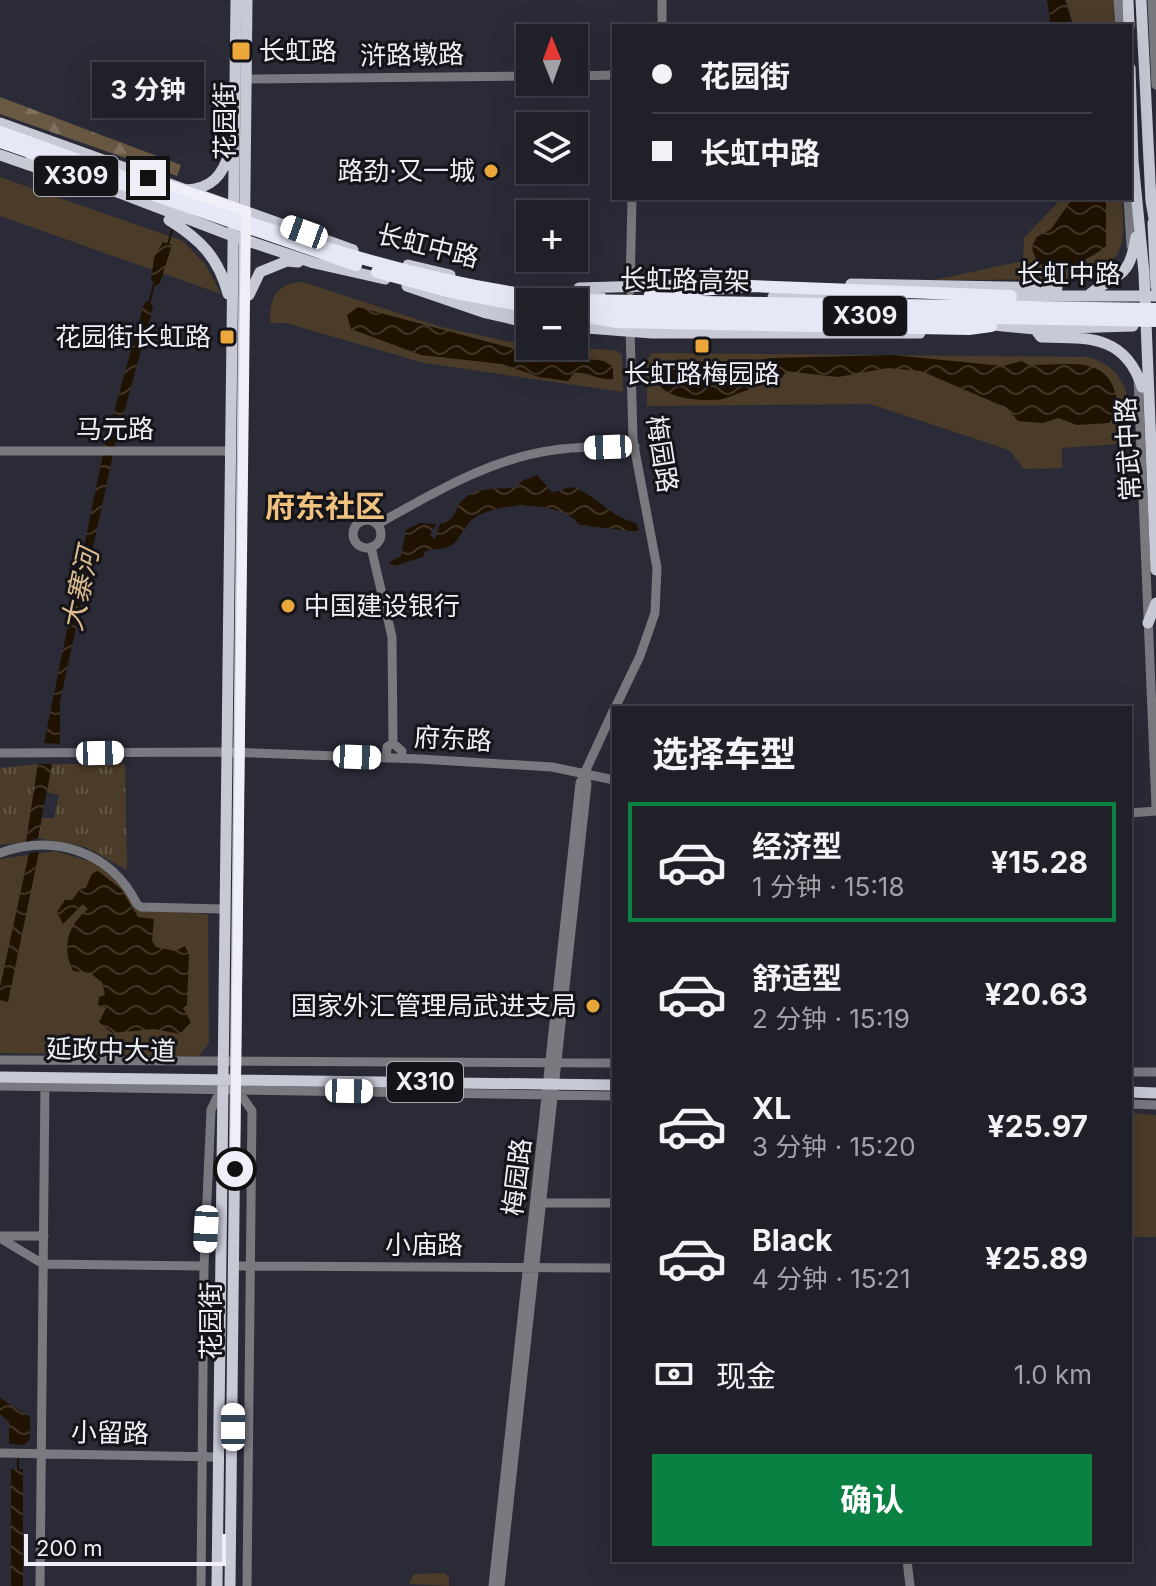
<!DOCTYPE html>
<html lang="zh">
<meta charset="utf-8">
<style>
body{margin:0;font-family:Inter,"Noto Sans SC",sans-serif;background:#2d2d35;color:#f1f3f6;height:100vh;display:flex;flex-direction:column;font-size:30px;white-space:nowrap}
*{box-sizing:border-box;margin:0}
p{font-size:26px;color:#a2a3a8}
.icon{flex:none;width:44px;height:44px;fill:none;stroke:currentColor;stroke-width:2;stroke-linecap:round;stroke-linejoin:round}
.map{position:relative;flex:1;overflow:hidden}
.sheet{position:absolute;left:612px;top:706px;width:520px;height:856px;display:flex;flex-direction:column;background:#202029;border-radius:0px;box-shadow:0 8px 32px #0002,0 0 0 2px #3d3e46}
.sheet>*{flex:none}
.top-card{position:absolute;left:612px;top:24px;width:520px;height:176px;border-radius:0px;box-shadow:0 8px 32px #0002,0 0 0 2px #3d3e46;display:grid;align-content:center;height:176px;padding:0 40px;background:#202029}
.needle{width:52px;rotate:359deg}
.controls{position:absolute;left:516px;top:24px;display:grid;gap:16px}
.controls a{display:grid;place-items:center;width:72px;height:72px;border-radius:0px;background:#202029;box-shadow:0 8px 32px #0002,0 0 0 2px #3d3e46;font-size:40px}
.scale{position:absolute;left:24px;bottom:20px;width:202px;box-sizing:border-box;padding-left:8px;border:4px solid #eeeff7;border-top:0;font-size:22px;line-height:28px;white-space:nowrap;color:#eeeff7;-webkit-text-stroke:6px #141419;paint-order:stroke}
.end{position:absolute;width:36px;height:36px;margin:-18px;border:10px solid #eeeff7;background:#111;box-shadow:0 0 0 4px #111}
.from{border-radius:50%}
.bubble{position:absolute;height:56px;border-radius:0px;background:#202029;box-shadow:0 8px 32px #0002,0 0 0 2px #3d3e46;font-size:26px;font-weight:700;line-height:56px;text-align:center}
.car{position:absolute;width:24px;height:48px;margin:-24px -12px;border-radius:10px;box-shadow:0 0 6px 2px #0007;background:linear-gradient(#fff 24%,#345 0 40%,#fff 0 76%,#345 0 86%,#fff 0)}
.top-card b{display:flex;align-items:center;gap:28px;height:76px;font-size:30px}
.top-card b+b{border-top:2px solid #3d3e46}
.top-card i{width:20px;height:20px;background:#f1f3f6}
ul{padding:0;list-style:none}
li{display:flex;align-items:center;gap:24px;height:120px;margin:0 16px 12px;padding:0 24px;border:4px solid transparent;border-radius:0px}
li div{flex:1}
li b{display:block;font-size:30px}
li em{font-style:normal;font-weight:700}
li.current{border-color:#0b8043}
li>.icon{width:72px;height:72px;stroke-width:1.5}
h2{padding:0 40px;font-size:36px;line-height:96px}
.pay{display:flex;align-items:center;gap:20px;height:88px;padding:0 40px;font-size:30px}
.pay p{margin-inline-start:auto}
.action{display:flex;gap:16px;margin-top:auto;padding:16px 40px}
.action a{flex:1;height:92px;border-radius:0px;background:#0b8043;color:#fff;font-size:32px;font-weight:700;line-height:92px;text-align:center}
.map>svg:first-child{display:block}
</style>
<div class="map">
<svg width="1156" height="1586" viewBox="0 0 1156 1586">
<defs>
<pattern id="grass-tufts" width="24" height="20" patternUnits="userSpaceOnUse" patternTransform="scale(2)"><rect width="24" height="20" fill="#4b3c29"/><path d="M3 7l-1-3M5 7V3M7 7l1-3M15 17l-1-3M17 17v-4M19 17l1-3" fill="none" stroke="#655849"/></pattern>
<pattern id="forest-firs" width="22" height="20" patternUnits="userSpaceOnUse" patternTransform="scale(2)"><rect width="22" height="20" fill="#695842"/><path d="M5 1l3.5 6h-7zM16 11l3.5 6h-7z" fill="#7f705e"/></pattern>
<pattern id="water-waves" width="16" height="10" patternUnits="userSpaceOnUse" patternTransform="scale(2)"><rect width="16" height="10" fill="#201201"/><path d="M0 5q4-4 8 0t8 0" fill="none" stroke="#413527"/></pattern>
</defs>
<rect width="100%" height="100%" fill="#2a2b37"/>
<path fill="url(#grass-tufts)" d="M38,764L26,842L0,845V768Z
M52,764H125L127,870L85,847L38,838L42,818H54L59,795L47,792Z"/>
<path fill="url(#forest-firs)" d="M0,97L181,165L177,176L0,114Z"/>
<path fill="#4b3c29" d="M1066,0H1114L1115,26H1074Z
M0,177L183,241L205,264L221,294L0,216Z
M1062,198H1122C1124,239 1128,258 1088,279L934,280L1023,261L1024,238Z
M303,282L441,327L530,346L614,350L622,354L623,392L424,363L286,323H270C270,297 276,283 303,282Z
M652,353L1088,357C1131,369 1130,405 1134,443L1062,448V468L1024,469L1009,450L870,404L647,406V359Z
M55,851L103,865L141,910L208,914L209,1043L199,1056L0,1053V859Z
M1130,1113L1156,1115V1237H1130Z
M444,1573L449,1577V1586L409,1584L414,1574Z"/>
<path fill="url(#water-waves)" d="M1047,0H1065L1073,26H1051Z
M1073,198H1106V246C1090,261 1036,284 1032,246L1037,237L1051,229Z
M163,242L172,245L160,283L156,286L151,279L154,258Z
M149,300L153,307L115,445L60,702V744L44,743L105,444L144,304Z
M358,307L518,350L604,361L613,367V379C599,381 588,371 574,373L568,381L539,377L502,364L421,355L351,329L347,315Z
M893,355L1003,366L1022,361L1028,365C1070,366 1115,351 1118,411L1109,423L1077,425L1058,418L1043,423L1018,421L1007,408L921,371L888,368L838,377L786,371L782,378L765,374L756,375L742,363L773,358Z
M693,361L739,364L754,378L748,390C740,392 731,397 723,399C703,402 655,400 655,373L663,365Z
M537,475L552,492C561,492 567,485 576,488C597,497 611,517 636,523L639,532L580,525C560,500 500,501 474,518C464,525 459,542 450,546C443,549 433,550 425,551L423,557L391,567L390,562L401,556L406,530L420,523L436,524L430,535L435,539L440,524C457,522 453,507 466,497C481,486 501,490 517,487L522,481Z
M38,764H52L38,838L26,842Z
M39,852L8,1002L0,1000V987L29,853Z
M98,871L121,889L138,917L154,919L152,941L156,947L175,951L185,946L189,954L187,1005L183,1008L191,1022L180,1034L154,1029L112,1033L99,1022L106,1008L98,1005L99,997L105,995L102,982L90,973L73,971C61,947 68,925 88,909L83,904L63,924L57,912L65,900H72L80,889L86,888L92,873Z
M0,1398L30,1417V1439L24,1445L9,1444V1422L0,1414Z
M11,1469H23V1586H11Z"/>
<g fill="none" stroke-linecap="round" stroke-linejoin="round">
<path stroke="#201201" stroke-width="2" d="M168,244L173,227
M150,301L154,284
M18,1455V1469"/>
<path stroke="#797a80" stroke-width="9" d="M662,0V26
M1118,0L1120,26
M1152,0L1156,85
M574,76L614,75
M247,79L530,76
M1128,198L1131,246
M630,291L632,198
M1138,378L1156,806
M0,451H230
M353 534a14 14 0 1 1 28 0a14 14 0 1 1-28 0Z
M378,524C431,494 492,458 554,450C580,446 608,447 635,446
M371,547L392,637L393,743
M615,708L640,656L655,613L657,568L633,440L630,326
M0,753L226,752L420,759L552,767L614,780
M386,758L387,747L393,743L402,751L401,758
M1130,813L1156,811
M0,853C55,833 111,852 137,904L141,907L224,909
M0,1060L614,1063
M1130,1072H1156
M0,1086L614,1096
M237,1089L252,1111L247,1586
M1130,1104L1156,1105
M543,1203H614
M0,1236H44
M0,1238L43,1264L204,1266
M233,1266L614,1268
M0,1453L219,1457
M907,1560L910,1586
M40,1586L45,1081
M201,1586L204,1266L211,1110L221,1089
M493,1586L580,783L614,709
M500,1586L587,784L585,773"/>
<path stroke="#c7c9d5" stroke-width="11" d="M1128,0L1129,26
M1141,0L1151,201L1156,230
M1130,68L1133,161L1144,273L1156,570
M0,123L353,250
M0,155L38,168
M31,159L233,236L314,263L385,279
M185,190C212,189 223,175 230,151
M169,220C200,239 219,258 228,294
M1153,223L1156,287
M408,265L450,275
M851,284L1057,288
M407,286L486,313L530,323
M579,288L717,284
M554,292L600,295
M1090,294C1119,271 1129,280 1136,237
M249,295L260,272L287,261L298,262
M1005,296H1156
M773,297H896
M460,299L525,312
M574,317L597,318
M983,324L1035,329L1133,326
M574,327L652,333H920
M1035,329L1041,337C1087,338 1125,334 1142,387
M1148,623L1156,603
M0,1077L614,1085
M1130,1092L1156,1093
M217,1586L236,0
M230,1586L247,0"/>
<path stroke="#e6e8f7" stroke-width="12" d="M0,132C183,196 381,284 575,300L1156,309
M0,142L356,265
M377,272L451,292L530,307
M650,294L750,286L1011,296
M574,310L1156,321
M589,317L616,322L969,329L991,326"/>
</g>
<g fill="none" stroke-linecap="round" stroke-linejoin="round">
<path stroke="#eeeff7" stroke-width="10" d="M148,178L246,211L235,1169"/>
</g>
<g fill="#eda83b" stroke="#141419" stroke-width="3">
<rect x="231" y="41" width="20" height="20" rx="4"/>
<circle cx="491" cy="171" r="8"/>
<rect x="219" y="329" width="16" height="16" rx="4"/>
<rect x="694" y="338" width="16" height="16" rx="4"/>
<circle cx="288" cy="606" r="8"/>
<circle cx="593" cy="1006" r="8"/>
</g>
<g text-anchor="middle" stroke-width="6" stroke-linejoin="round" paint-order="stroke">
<g fill="#141419" stroke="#adadb4" stroke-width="2">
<rect x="34" y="156" width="84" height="40" rx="6"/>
<rect x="823" y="296" width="84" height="40" rx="6"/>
<rect x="387" y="1062" width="76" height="40" rx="6"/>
</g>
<g font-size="24" font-weight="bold" fill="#eeeff7">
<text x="76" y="184">X309</text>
<text x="865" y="324">X309</text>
<text x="425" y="1090">X310</text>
</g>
<g font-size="26" fill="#eeeff7" stroke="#141419" text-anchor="end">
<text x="259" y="60" text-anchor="start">长虹路</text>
<text x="475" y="180">路劲·又一城</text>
<text x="211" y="346">花园街长虹路</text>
<text x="702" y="383" text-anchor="middle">长虹路梅园路</text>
<text x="304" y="615" text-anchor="start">中国建设银行</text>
<text x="577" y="1015">国家外汇管理局武进支局</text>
</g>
<g font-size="26" fill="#eeeff7" stroke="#141419">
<text transform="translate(412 55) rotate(-1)" y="9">浒路墩路</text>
<text transform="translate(225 121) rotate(-90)" y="9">花园街</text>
<text transform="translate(428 246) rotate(14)" y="9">长虹中路</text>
<text x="1069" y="283">长虹中路</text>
<text transform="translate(685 280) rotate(1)" y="9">长虹路高架</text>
<text x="115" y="438">马元路</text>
<text transform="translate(1128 449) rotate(-93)" y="9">常武中路</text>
<text transform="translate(662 454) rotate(81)" y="9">梅园路</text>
<text transform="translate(453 739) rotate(3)" y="9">府东路</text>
<text transform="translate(111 1050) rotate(1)" y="9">延政中大道</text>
<text transform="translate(517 1177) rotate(-83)" y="9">梅园路</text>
<text x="424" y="1254">小庙路</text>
<text transform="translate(211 1321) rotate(-90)" y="9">花园街</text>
<text transform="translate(110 1433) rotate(1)" y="9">小留路</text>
</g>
<g font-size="28" font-style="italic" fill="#dcbb8e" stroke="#141419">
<text transform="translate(80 589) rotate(-78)" y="10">大寨河</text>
</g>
<g font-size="30" font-weight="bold" fill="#f1c27f" stroke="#141419">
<text x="325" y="517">府东社区</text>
</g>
</g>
</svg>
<div class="controls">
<a><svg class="needle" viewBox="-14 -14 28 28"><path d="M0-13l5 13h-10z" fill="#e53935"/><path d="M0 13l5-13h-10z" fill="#a2a3a8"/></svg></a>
<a><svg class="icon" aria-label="layers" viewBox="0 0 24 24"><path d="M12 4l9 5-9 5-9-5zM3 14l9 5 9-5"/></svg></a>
<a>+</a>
<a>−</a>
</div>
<div class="scale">200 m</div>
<i class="end from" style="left:235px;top:1169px"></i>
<i class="end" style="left:148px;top:178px"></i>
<div class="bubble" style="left:92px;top:62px;width:112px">3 分钟</div>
<i class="car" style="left:304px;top:232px;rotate:290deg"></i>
<i class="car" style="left:608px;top:447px;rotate:268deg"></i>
<i class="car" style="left:100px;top:753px;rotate:89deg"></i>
<i class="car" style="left:357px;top:757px;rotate:92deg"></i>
<i class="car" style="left:349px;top:1091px;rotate:91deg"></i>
<i class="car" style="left:206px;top:1229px;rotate:183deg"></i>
<i class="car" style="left:233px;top:1427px;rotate:0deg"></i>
<div class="top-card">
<b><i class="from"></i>花园街</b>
<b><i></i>长虹中路</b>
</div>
<section class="sheet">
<h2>选择车型</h2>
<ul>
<li class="current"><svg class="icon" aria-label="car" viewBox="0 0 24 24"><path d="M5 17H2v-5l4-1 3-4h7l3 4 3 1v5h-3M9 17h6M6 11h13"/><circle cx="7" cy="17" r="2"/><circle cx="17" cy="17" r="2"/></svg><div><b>经济型</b><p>1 分钟 · 15:18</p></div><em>¥15.28</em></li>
<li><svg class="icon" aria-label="car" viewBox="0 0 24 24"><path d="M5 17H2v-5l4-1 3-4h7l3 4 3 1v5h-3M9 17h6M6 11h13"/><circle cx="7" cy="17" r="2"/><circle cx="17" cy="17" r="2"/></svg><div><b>舒适型</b><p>2 分钟 · 15:19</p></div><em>¥20.63</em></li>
<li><svg class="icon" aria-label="car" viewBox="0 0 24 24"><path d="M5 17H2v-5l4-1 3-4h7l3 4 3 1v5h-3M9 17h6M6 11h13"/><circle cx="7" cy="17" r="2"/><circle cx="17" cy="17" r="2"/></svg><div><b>XL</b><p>3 分钟 · 15:20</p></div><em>¥25.97</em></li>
<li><svg class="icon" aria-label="car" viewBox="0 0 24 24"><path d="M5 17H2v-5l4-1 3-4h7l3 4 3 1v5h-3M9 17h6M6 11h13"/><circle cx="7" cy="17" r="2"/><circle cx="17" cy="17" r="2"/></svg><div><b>Black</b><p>4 分钟 · 15:21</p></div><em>¥25.89</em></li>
</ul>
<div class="pay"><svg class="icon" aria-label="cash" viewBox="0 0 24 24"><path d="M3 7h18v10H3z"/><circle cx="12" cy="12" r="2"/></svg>现金<p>1.0 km</p></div>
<div class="action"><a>确认</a></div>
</section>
</div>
